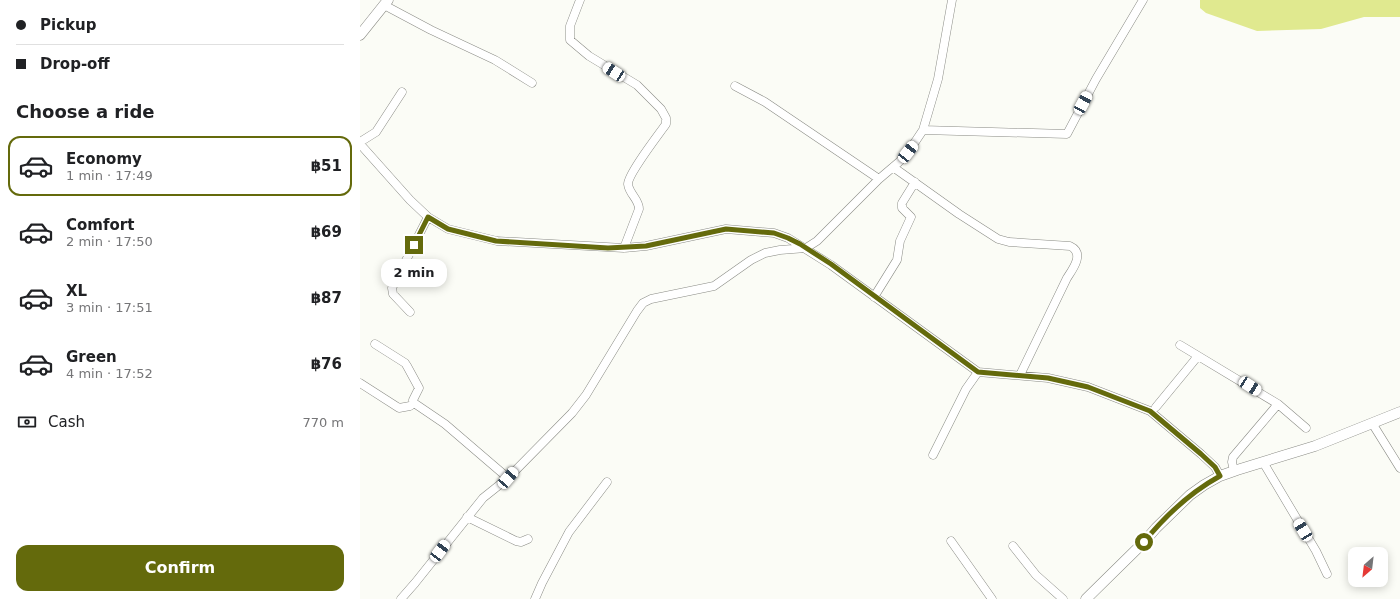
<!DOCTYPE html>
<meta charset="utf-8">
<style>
body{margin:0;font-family:"DejaVu Sans",sans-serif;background:#f2f2f2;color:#202124;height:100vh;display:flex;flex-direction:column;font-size:15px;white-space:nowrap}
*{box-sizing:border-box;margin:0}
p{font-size:13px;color:#757577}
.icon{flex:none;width:22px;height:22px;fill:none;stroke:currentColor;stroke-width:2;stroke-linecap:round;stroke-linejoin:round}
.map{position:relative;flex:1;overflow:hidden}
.details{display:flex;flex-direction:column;background:#fff;width:360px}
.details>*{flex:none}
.guide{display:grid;align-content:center;height:88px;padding:0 16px;background:#fff}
.needle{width:26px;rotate:208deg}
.controls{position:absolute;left:988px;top:547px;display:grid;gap:8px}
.controls a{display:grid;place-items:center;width:40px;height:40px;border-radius:8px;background:#fff;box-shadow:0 2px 10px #0003;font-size:20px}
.end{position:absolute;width:18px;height:18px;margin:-9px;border:5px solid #646a0c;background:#fff;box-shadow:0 0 0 2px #fff}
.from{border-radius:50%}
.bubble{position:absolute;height:28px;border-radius:12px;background:#fff;box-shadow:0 2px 10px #0003;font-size:13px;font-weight:600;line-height:28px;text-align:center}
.car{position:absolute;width:12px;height:24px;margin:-12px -6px;border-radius:5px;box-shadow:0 0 3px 1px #0007;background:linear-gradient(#fff 24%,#345 0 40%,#fff 0 76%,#345 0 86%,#fff 0)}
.guide b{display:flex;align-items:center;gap:14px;height:38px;font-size:15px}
.guide b+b{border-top:1px solid #e0e0e0}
.guide i{width:10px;height:10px;background:#202124}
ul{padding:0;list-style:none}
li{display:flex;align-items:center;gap:12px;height:60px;margin:0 8px 6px;padding:0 8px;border:2px solid transparent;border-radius:12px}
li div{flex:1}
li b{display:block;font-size:15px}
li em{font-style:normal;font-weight:600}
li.current{border-color:#646a0c}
li>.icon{width:36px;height:36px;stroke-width:1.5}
h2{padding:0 16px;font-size:18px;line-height:48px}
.pay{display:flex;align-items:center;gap:10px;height:44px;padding:0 16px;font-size:15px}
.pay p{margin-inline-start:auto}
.primary-button{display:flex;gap:8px;margin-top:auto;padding:8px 16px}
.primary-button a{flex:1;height:46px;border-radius:12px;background:#646a0c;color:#fff;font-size:16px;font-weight:600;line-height:46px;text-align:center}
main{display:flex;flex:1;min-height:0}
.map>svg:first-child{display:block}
</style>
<main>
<section class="details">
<div class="guide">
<b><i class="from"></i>Pickup</b>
<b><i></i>Drop-off</b>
</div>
<h2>Choose a ride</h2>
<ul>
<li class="current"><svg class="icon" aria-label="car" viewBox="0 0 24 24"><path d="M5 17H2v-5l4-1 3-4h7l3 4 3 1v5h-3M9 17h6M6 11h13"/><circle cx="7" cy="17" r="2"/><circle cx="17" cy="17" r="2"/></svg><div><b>Economy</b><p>1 min · 17:49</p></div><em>฿51</em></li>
<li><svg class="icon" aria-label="car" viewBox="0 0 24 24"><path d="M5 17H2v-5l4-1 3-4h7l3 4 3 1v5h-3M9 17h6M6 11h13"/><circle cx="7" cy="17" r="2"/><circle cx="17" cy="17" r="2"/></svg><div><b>Comfort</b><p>2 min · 17:50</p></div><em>฿69</em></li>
<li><svg class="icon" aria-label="car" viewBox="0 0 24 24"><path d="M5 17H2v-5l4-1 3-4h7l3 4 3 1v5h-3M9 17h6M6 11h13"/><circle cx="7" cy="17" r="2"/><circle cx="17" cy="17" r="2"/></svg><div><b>XL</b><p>3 min · 17:51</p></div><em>฿87</em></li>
<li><svg class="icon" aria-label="car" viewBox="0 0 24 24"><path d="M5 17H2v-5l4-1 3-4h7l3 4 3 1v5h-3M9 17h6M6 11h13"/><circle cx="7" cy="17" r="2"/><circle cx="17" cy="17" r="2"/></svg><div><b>Green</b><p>4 min · 17:52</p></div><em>฿76</em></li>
</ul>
<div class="pay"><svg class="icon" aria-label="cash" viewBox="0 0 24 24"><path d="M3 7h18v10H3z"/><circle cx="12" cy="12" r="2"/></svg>Cash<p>770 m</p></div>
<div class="primary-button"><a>Confirm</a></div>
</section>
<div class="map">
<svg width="1040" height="599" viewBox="0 0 1040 599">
<rect width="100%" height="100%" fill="#fbfcf6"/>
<path fill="#e0e98f" d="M840,0H1040V17H1004L961,29L897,31L846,13L840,8Z"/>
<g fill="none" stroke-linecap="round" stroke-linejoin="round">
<g stroke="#8a8b85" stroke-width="9">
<path id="minor" d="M220,0L210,26V40L229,56L277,85L301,109L306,118V124C299,134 268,174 268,184C269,194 279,199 279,209L264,248
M24,5L71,30L135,60L172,83
M375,86L405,102L519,179
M563,130L707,134L736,79L783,0
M0,142L16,132L42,92
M0,144L50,200L68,217L88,229L137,241L264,248L286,246L366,229L414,233L428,238L471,265L618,372L688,378L728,387L790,411L841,454L855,467L860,476
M533,167L599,214L638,239L649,242L710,246C725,253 713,269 707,278L660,375
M514,297L537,260L540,241L551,217L542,208V203L555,182
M50,312L33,294L32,288L68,217
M15,344L45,363L47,366L59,388L53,400L54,403L85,424L148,478
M820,345L918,404L946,428
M0,383L39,408L50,406L54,403
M796,407L838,356
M1012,423L1040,468
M573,455L606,389L618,372
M903,462L956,551L967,574
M874,471L872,462L873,457L918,404
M107,517L156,541L161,542L168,539
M591,541L632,599
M653,546L676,575L703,599
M41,599L55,583L123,498L148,478L212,413L226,395L277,311L283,303L291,299L354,286L391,260L405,253L420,250L446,248L457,241L519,179L539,162L553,145L563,130L578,79L592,0
M175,599L182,583L209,532L247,482"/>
</g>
<g stroke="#8a8b85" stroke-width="11">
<path id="tertiary" d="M0,35L28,0
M726,599L784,542L796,528L830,495L844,485L860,476L877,470L955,446L1040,412"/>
</g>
<use href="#minor" stroke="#fff" stroke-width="8"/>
<use href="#tertiary" stroke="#fff" stroke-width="10"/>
</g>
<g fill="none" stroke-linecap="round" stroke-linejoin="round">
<path stroke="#646a0c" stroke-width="5" d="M54,245L68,217L88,229L136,241L248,248L286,246L366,229L414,233L428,238L440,244L471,264L618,372L688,378L728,387L790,411L841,454L855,467L860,476C831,492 805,516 784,542"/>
</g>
</svg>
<div class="controls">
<a><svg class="needle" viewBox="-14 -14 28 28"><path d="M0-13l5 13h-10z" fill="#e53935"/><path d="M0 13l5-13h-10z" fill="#757577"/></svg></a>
</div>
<i class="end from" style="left:784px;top:542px"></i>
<i class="end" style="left:54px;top:245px"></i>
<div class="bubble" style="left:21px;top:259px;width:66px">2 min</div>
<i class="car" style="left:254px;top:72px;rotate:303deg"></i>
<i class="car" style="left:723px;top:103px;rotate:28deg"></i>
<i class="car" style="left:548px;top:152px;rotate:38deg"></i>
<i class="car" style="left:890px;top:386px;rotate:123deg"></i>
<i class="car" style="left:148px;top:478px;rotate:41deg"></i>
<i class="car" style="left:943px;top:530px;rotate:329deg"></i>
<i class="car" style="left:80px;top:551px;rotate:37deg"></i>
</div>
</main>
